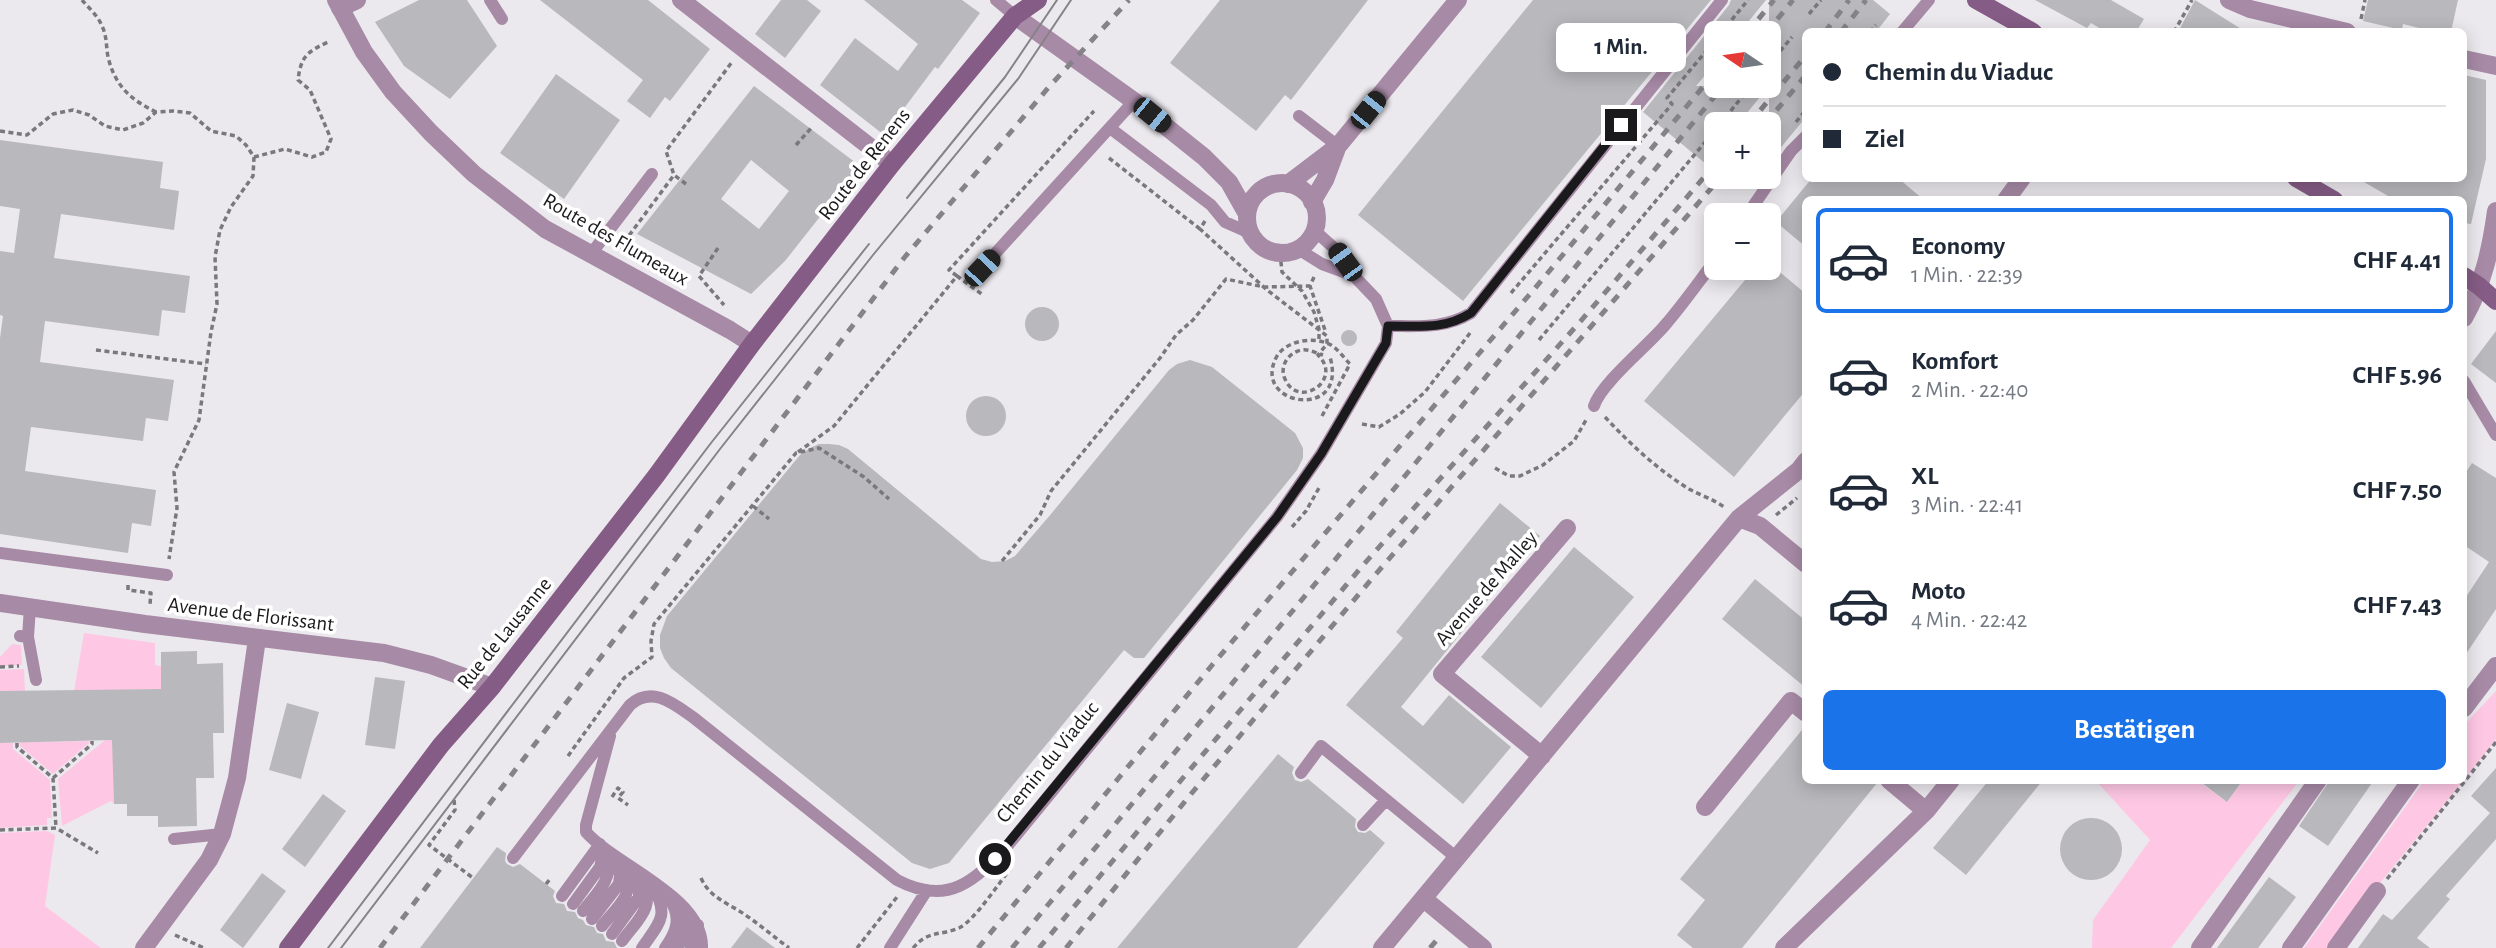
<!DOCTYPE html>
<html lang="de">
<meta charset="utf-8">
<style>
body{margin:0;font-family:"Alegreya Sans",sans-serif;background:#f6f6f7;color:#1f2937;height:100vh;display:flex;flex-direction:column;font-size:26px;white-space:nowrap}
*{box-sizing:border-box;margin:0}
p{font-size:23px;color:#747a83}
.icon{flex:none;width:38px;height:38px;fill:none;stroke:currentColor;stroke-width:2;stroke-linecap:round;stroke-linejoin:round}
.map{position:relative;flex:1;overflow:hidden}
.side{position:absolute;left:1802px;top:196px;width:665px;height:588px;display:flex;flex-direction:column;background:#fff;border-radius:10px;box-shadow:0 4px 18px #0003}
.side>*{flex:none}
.guide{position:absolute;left:1802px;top:28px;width:665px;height:154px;border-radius:10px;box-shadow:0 4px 18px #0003;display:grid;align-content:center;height:154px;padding:0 21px;background:#fff}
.needle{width:46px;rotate:283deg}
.fabs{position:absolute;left:1704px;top:21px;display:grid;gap:14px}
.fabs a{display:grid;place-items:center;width:77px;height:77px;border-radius:10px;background:#fff;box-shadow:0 4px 18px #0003;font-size:35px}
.end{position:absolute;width:32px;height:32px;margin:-16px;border:9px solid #1a191b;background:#fff;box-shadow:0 0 0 4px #fff}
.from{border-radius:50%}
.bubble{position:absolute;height:49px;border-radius:10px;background:#fff;box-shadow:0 4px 18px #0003;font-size:23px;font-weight:700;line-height:49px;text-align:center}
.car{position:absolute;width:21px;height:42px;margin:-21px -10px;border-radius:9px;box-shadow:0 0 5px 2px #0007;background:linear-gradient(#222 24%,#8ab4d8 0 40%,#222 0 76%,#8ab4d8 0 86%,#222 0)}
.guide b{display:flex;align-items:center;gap:24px;height:66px;font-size:26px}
.guide b+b{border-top:2px solid #e0e1e3}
.guide i{width:18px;height:18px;background:#1f2937}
ul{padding:12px 0 0;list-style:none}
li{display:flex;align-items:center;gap:21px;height:105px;margin:0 14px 10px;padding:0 7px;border:4px solid transparent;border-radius:10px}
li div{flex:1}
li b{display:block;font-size:26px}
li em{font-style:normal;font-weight:700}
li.current{border-color:#1a73e8}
li>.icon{width:63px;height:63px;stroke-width:1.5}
.action{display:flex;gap:14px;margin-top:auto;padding:14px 21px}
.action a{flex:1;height:80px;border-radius:10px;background:#1a73e8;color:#fff;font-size:28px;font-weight:700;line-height:80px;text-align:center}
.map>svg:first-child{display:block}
</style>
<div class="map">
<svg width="2496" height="948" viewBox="0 0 2496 948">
<rect width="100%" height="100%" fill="#ece9ee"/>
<path fill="#fec8e5" d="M84,633L155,643V665L161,666V689L74,691Z
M12,644L21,645L22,665L0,666V657Z
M24,669L25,691H0V670Z
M2496,691V739L2464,780V725Z
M162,739L113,766L114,804L111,801L62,826L58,779L105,740Z
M89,741V743L53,774L20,746V742Z
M0,743H13V749L50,780L52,818H47V825L0,828Z
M2464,780L2327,948H2304L2424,781Z
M2096,781H2198L2227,802L2243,781H2299L2171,948H2092L2093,920L2150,840Z
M47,831L55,835L45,906L101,948H0V833Z"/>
<path fill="#b8b8bd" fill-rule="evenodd" d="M419,0H467L497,46L450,99L404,66L375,22Z
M540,0H648L710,49L670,101L665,97L650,118L627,101L643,80Z
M781,0H807L821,11L785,58L755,34Z
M864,0H962L980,13L938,69L935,67L884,135L820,85L855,38L898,71L918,44Z
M1220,0H1368L1291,100L1285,95L1256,131L1170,63Z
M1533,0H1711L1463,301L1358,215Z
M1731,0H1766L1739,33H1717V61L1696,86H1769V0H1873L1890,14L1876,32H1806V117L1769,162V86L1738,124H1717V151L1706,164L1643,112L1729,5Z
M2035,0H2111L2144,19L2136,32H2106L2091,23L2087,28Z
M2195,0L2246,32H2178Z
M2368,0H2458L2451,32H2435L2403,24L2402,30L2363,21Z
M556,74L620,120L564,199L500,153Z
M2464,75L2486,80V159L2471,224L2464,223V200H2395L2357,178H2464Z
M754,86L860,166L785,261L751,294L637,234ZM751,160L789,191L759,229L721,199Z
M0,140L163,162L160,188L179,191L174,230L61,214L54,258L190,276L185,313L162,310L159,336L45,321L40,362L174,380L168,421L146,418L143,441L31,427L25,471L156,490L151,526L132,523L128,553L0,534V338L3,316L0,315V251L14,253L20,209L0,206Z
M1812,178H1898L1924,200H1806V247L1776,222Z
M1755,268H1775L1806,294V390L1734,477L1644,401Z
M1025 324a17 17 0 1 1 34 0a17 17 0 1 1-34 0Z
M1341 338a8 8 0 1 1 16 0a8 8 0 1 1-16 0Z
M2496,331V383L2471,364Z
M1190,360L1212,367L1295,433L1303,448V458L1297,470L1144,658H1134L1124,650L949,863L930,869L912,863L671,668L664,658L660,648V635L667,616L800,455L810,448L819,444H829L839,445L848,449L981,559L992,562L1005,561L1015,556L1051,514L1169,370L1177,364Z
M966 416a20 20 0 1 1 40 0a20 20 0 1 1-40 0Z
M2472,463L2496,478V609L2464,657V600L2489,562L2464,545V475Z
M1500,503L1540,536L1401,707L1423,726L1449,695L1511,747L1463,804L1346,705L1403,638L1396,632Z
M1574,547L1634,597L1541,708L1481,657Z
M1755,579L1806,621V688L1722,619Z
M197,651V664L223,663L224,733H213L214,778H196L197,826L158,827V816H127V804H114L112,740L0,743V691L161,689V652Z
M375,677L405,681L395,749L365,745Z
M287,703L319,712L301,779L269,770Z
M1806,725V780L1878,782L1742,948H1693L1677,935L1705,900L1680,879Z
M1278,754L1294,767L1292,773L1295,780L1301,782L1308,779L1356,819L1355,827L1358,832L1365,833L1370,830L1385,843L1297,948H1117Z
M2496,768V839L2446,896L2450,899L2417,938L2430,948H2358L2383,914L2392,920L2490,813L2471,796Z
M1989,780H2043L1966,875L1933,848Z
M2198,780H2243L2227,802Z
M2330,780H2374L2328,846L2299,826Z
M323,794L346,811L305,867L282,849Z
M2060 849a31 31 0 1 1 62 0a31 31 0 1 1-62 0Z
M497,847L506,853L505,861L507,864L513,867L520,864L546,884L555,891L553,896L556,903L564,904L567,911L575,912L578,918L583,920L586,925L594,927L597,933L603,934L606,941L614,942L617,948H420Z
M262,873L286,891L243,948L220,930Z
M2269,877L2296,897L2258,948H2217Z
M747,927L775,948H731Z"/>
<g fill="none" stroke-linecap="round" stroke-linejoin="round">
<path stroke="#7a787c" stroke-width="3.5" stroke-dasharray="5 3.5" stroke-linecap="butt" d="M82,0C89,8 98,16 102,26C107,36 106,46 108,57C115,86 131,100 156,112
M1809,14L1821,0
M2361,19L2365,0
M1870,32L1876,25
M2174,32L2192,0
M1721,33L1748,0
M1769,64L1792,37
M1796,122L1806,110
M1720,124L1751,86
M0,131L27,135L53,114L73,110L89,115L105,126L123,130L143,123L156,112L173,111L190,113L211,131L236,136L246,145L254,157L253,176L231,207L220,230L215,257L217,304L211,332L199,420L174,472L177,508L169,559
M796,145L813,126
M254,157L285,149L312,157L326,152L331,139L310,90L298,80C301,56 307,52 328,42
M1109,158L1200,229
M686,184L674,175L666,151L732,62
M1205,221L1200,229L1267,290L1327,336V344L1318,355C1344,380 1298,410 1285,379C1279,367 1288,352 1302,350C1309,349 1316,353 1323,355
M718,248L699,276L724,305
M619,249L674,175
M1280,253L1282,272L1302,291L1314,312L1319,329V341
M957,276L949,270L1094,111
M1314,277L1310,286L1326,333
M1511,293L1672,104L1667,98L1717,38
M1539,340L1717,128
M96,350L206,364
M1322,416L1350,364C1344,358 1338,349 1331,345C1315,336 1287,340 1277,356C1249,406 1349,422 1330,357
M1605,417C1630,444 1658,470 1689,489C1700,495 1713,499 1724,507
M1362,424L1379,427L1400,414L1425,392L1470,333
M798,452L834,426L957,276L983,295
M1495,468L1509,476H1520L1543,465L1574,441L1586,420
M753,506L769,519
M1776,515L1797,498
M1292,527L1306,511L1319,488
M1002,561L1040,515L1051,491L1160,358L1176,335L1193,320L1226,279L1264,287L1310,286
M128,585V590L151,593L150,604
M0,667L19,666
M17,743V747L53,778L56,828
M568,756L624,678L652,657L651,641L654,624L796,453L819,448L864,477L889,499
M53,778L92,744V741
M612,797L618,788L623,792L618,798L628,805
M454,800L455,810L429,845L473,878
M0,830L56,828L98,853
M701,878C710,898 728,903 744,914C759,924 774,937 789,948
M2387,879L2496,742
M546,884L550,879
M175,935L204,948
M857,948L897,897
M913,948C928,930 940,936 959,928C974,921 999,883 1011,868"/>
<path stroke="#a78aa6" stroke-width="12" d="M490,0L502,19
M996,0L1015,16
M1902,32L1929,0
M1299,116L1338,146
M1110,128L1211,205L1225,222L1250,233
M1747,215L1791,151L1806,136
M1298,249L1322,264L1355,276
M591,254L652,174
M982,268L1134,101
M1388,326C1419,326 1444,329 1471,313L1722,0
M2464,381L2496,435
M1594,406C1601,383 1650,344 1666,324C1684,303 1700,280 1717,258
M0,553L167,575
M20,636L28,637L30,607
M28,637L36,680
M610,736L586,825V832C616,866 704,897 702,948
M1301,773L1321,746L1458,859
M1363,825L1386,800
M174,839L222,834
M513,858L630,705C652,685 674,704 694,718L897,880C948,907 975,881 1009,844L1277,517L1321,454L1386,343L1388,326L1376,299L1355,277L1334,248L1314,230
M562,896L600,844
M573,904L600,867L602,859L601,847
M583,911C599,890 612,882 608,854
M592,919L619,884L620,875L616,862
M602,926C616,908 637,893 625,870
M612,934L639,897V884L632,871
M622,941C639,918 656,907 642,878
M642,948C659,923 670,916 653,887
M665,948C677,931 682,917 669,898
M677,948C687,934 689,927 681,911
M691,948L698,925
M890,948L927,890"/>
<path stroke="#a78aa6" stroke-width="18" d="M681,0L892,164
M2229,0L2250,9L2347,32
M340,8L357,0
M1015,16L1134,101L1204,157L1229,182L1247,214
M2464,59L2496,66
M1247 218a35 35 0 1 1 70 0a35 35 0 1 1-70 0Z
M1288,184L1338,146L1458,0
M2006,200L2022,178
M1312,202L1325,180L1337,148
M2464,318C2483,285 2491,248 2496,211
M1739,518L1760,526L1806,564
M0,603L145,624L384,653L431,665L492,687
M1542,756L1442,674L1567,528
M1705,807L1791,701L1806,713
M1926,811L1951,780
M1424,899L1483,948
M144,948L209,860L222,834L237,778L257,639
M1382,948L1739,518L1799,470L1806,461
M1784,948L1926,811L1889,780
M2200,948L2318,780
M2336,948L2377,891"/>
<path stroke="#a78aa6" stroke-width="18" d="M336,0L364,52L393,92L431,133L474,174L545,229L730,330L752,344
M2464,708L2496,666
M2291,948L2411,780"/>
<path stroke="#855c85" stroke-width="18" d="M1976,0L2033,32
M2296,178L2334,200
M2464,276L2479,286L2496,301
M288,948L441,745L492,687L656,476L752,344L892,164L1015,16L1038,0"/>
<path stroke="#858387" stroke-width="2" d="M907,198L1005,77L1057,0
M328,948L711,443L869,244
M341,948L720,449L873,255L1018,79L1071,0"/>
<path stroke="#858387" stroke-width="5" stroke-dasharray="9 9" stroke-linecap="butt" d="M1825,32L1849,0
M1841,32L1866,0
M1747,33L1774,0
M1766,33L1793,0
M1749,124L1806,55
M1765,124L1806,75
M380,948L904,258L1048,88L1129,0
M978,948L1213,664L1536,287L1717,70
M1012,948L1409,471L1723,86
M1039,948L1364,564L1579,323L1717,162
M1066,948L1191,794L1375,575L1721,177
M1430,948L1436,941"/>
</g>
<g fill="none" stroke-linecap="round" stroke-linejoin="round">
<path stroke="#1a191b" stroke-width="9" d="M995,859L1277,517L1321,454L1386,343L1388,326C1419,326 1444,330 1471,313L1621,125"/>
</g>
<g text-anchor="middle" stroke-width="7" stroke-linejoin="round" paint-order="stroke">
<g font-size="21" fill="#1a191b" stroke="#fff">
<text transform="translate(864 164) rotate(-52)" y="7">Route de Renens</text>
<text transform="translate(616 239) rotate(30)" y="7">Route des Flumeaux</text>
<text transform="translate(1486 588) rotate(-49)" y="7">Avenue de Malley</text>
<text transform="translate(251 614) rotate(7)" y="7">Avenue de Florissant</text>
<text transform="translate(504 633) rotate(-51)" y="7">Rue de Lausanne</text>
<text transform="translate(1047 762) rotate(-51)" y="7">Chemin du Viaduc</text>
</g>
</g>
</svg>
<div class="fabs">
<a><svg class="needle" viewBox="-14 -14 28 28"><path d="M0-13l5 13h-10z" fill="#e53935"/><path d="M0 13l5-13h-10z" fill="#747a83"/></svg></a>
<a>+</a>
<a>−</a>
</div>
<i class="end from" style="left:995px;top:859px"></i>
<i class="end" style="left:1621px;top:125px"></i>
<div class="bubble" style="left:1556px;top:23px;width:130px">1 Min.</div>
<i class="car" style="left:1368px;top:110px;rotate:39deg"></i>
<i class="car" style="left:1152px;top:115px;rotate:129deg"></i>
<i class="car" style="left:1345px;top:262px;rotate:324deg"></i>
<i class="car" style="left:982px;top:268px;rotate:43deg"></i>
<div class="guide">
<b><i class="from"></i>Chemin du Viaduc</b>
<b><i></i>Ziel</b>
</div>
<section class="side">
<ul>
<li class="current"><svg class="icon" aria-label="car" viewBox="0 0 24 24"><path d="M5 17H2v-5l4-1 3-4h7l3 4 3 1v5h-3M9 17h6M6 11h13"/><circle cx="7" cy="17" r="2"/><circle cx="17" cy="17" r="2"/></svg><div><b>Economy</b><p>1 Min. · 22:39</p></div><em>CHF 4.41</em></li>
<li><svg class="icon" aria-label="car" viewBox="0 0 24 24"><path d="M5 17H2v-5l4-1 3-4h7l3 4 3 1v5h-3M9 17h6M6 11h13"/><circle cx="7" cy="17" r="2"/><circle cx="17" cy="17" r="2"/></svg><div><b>Komfort</b><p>2 Min. · 22:40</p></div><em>CHF 5.96</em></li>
<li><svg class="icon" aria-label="car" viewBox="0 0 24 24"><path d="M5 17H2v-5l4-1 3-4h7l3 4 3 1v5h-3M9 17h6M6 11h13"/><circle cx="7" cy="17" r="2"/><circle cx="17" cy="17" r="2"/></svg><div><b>XL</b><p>3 Min. · 22:41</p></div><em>CHF 7.50</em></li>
<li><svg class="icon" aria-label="car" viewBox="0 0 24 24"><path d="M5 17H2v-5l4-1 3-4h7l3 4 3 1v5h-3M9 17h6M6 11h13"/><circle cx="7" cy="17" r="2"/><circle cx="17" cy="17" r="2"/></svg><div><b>Moto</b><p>4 Min. · 22:42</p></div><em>CHF 7.43</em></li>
</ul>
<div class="action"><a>Bestätigen</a></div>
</section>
</div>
